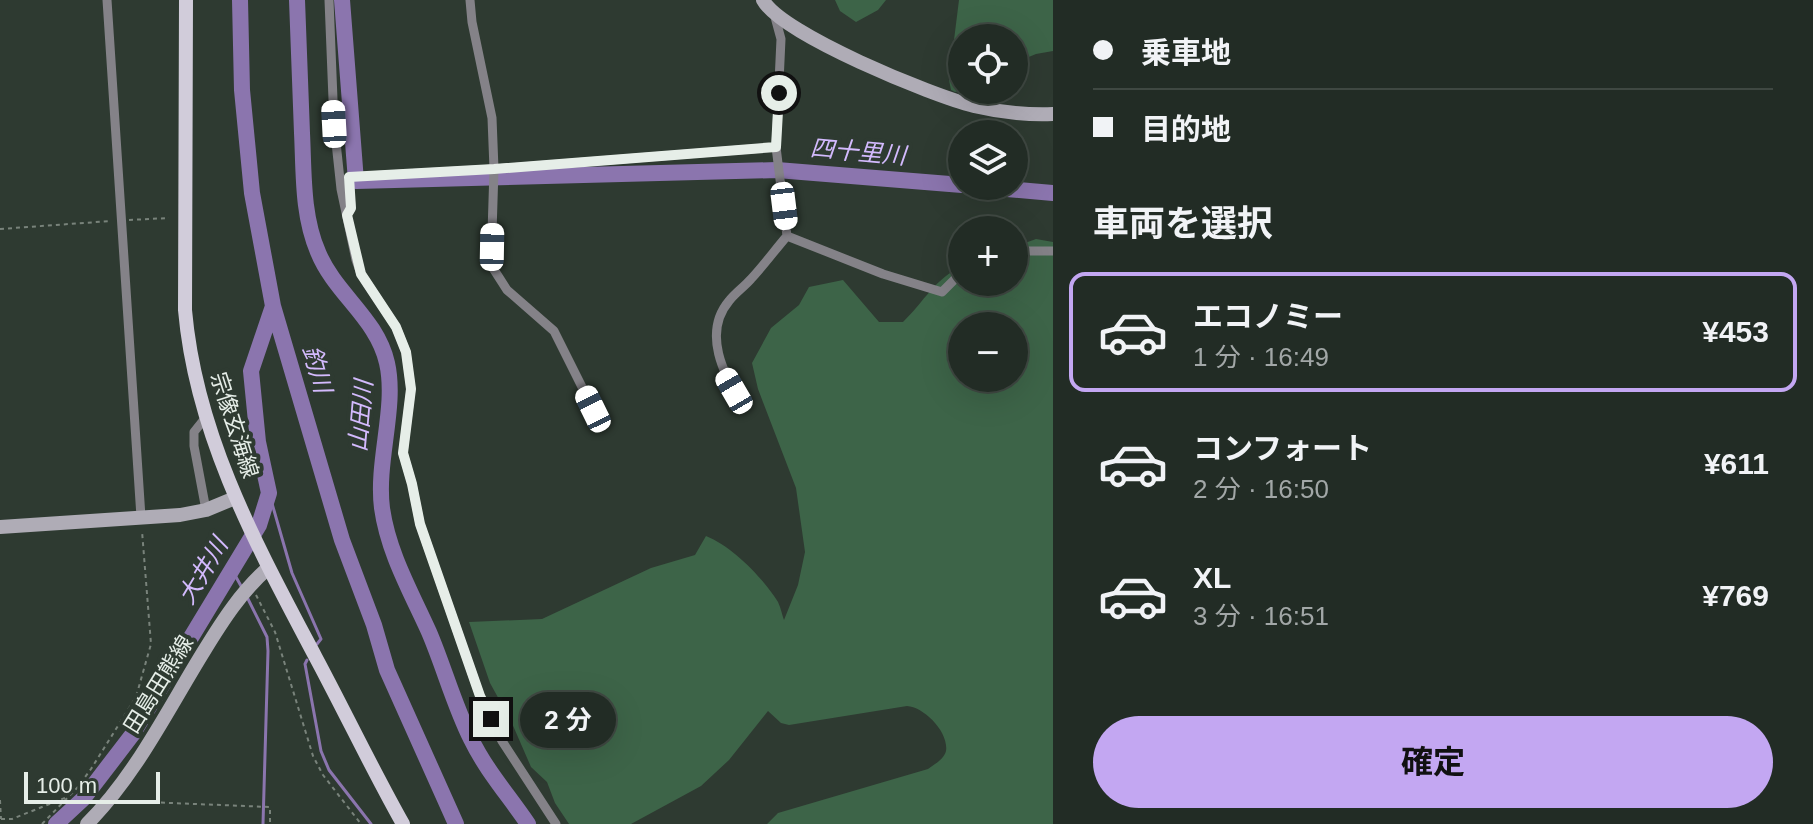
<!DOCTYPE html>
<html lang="ja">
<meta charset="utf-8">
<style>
body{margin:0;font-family:Arial,"Noto Sans JP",sans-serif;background:#2a342d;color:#f1f3f6;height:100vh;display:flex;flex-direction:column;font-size:30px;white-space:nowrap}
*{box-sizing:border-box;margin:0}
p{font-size:26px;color:#a2a7a7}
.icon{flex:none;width:44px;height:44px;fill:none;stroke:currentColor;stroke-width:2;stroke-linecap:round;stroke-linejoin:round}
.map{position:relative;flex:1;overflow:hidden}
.drawer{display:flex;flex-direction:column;background:#222c25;width:760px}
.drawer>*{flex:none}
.guide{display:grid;align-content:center;height:176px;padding:0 40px;background:#222c25}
.fabs{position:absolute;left:948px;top:24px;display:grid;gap:16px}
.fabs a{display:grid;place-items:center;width:80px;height:80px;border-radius:50%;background:#222c25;box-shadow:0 8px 32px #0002,0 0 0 2px #3f4842;font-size:40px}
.scale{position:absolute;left:24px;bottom:20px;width:136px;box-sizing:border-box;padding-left:8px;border:4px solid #e6eee8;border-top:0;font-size:22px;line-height:28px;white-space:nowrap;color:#e6eee8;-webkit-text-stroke:6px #2e3a31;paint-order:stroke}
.end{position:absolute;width:36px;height:36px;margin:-18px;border:10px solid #e6eee8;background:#111;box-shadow:0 0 0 4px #111}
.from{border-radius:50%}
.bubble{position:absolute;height:56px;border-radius:28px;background:#222c25;box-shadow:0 8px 32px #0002,0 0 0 2px #3f4842;font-size:26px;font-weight:700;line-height:56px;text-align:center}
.car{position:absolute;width:24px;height:48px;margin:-24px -12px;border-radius:10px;box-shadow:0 0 6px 2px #0007;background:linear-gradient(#fff 24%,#345 0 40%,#fff 0 76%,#345 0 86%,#fff 0)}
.guide b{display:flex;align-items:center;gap:28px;height:76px;font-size:30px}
.guide b+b{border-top:2px solid #3f4842}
.guide i{width:20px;height:20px;background:#f1f3f6}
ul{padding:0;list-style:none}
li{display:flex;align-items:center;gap:24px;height:120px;margin:0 16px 12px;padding:0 24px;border:4px solid transparent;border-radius:16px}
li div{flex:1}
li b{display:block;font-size:30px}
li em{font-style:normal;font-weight:700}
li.on{border-color:#c3a7f2}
li>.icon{width:72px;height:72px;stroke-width:1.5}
h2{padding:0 40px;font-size:36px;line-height:96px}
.primary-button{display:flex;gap:16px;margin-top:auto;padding:16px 40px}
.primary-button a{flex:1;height:92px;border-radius:48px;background:#c3a7f2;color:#111;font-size:32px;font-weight:700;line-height:92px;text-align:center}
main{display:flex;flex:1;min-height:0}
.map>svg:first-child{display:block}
</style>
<main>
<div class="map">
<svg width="1053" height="824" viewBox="0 0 1053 824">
<rect width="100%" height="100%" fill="#2e3a31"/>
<path fill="#3d6448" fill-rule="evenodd" d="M835,0H886L878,10L856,22L840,11Z
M959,0H1053V51L1036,54L1014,63V38H962V90H967L955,92L951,90L949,80Z
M1036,239L1053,242V824H767L778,813L928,769C935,764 944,759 946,751C949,732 924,707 907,706L789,725L781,723L768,711L729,760L701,786L631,824H569L555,803L547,782L531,767L511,721L490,683L469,622L542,619L651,568L695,555L706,536C733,547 763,578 778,602C781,608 782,615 784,620L798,585L805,552L796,488L758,389L752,363L771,328L799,305L809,287L843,280L879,322H903C923,303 937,276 962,267V282H1014V247ZM962,326H1014V378H962Z"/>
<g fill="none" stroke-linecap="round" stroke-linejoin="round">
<path stroke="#8b75ae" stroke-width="3" d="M269,493L292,573L321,639L317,644
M231,568L241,586
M247,597L267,637L268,651L263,824
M307,660L305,664L321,751L329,770L371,824"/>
<path stroke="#8b75ae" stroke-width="16" d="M240,0L242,90L252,193L273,306L342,540L374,625L387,670L456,824
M297,0C299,44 300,89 302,133C304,173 302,215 318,252C335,294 377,318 387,363C397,407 376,461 382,508C388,552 411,592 429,632C444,667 454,705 471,739C486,770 509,796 528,824
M342,0L356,181L777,170L962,185
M972,186L1053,193
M56,824L83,799L132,735L259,525L269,493L258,442L251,371L273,306"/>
<path stroke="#79837b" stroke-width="2" stroke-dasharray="4 4" stroke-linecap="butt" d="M129,220L169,218
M0,229L111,221
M256,595L275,632L313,756L323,775L361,824
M0,800L1,819
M121,801L270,807V824
M1,819H12L67,797
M42,824L77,788L91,769L136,697L151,644L142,531"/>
<path stroke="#848288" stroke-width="9" d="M107,0L141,517
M329,0L334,124L341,189L356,260L361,274L396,327L406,352L411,389L403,453L412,484L420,524L480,696L502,741L556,824
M470,0L472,22L492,118L494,169L491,265L507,290L554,331L593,409
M347,215L351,208L349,177L494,169L776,147
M787,236L883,274L942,292L962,272
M1014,251H1053
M742,405C724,375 702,333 729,301C735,293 744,287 751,279C764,265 775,250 787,236L776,147L781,39L775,17
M206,510L194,446V432L206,417"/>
<path stroke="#afacb6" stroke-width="14" d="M763,0C781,34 933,96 974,106C999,112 1027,115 1053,114
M0,527L180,515L206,510L235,498
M87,824C136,775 168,709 204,651C223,620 241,592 268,568"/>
<path stroke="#d1ccda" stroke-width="14" d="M186,0L185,310C196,436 257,546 315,656C345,712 372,769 403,824"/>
</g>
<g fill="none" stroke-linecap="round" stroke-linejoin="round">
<path stroke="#e6eee8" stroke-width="10" d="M491,719L480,696L420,524L412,484L403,453L411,389L406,352L396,327L361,274L347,215L351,208L349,177L494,169L776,147L779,93"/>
</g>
<g text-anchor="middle" stroke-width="8" stroke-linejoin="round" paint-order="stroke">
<g font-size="22" fill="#e6eee8" stroke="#2e3a31">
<text transform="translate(235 425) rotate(72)" y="8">宗像玄海線</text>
<text transform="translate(158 684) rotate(-58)" y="8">田島田熊線</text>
</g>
<g font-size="24" font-style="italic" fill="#d3bafd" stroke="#2e3a31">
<text transform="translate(858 152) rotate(5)" y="8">四十里川</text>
<text transform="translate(317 369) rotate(74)" y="8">釣川</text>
<text transform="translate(361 416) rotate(-85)" y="8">山田川</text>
<text transform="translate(203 571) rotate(-59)" y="8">大井川</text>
</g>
</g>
</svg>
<div class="fabs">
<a><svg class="icon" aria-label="locate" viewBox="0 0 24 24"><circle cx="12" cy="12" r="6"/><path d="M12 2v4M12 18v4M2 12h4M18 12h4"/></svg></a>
<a><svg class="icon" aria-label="layers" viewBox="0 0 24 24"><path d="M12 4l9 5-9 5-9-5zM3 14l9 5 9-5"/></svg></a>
<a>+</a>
<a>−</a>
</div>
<div class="scale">100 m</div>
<i class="end from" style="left:779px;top:93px"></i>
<i class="end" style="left:491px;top:719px"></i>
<div class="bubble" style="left:520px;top:692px;width:96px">2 分</div>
<i class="car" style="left:334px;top:124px;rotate:357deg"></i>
<i class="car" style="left:784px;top:206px;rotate:173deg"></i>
<i class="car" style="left:492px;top:247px;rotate:1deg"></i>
<i class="car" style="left:734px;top:391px;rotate:330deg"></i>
<i class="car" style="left:593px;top:409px;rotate:334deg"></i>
</div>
<section class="drawer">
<div class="guide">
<b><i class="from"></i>乗車地</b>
<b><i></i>目的地</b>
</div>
<h2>車両を選択</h2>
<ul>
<li class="on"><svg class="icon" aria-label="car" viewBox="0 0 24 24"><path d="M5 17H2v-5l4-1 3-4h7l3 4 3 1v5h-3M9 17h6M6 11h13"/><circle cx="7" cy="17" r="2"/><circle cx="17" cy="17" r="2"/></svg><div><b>エコノミー</b><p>1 分 · 16:49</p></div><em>¥453</em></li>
<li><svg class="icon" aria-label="car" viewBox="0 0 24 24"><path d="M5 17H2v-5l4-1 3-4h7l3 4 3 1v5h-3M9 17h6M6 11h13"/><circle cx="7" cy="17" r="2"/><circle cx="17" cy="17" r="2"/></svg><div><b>コンフォート</b><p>2 分 · 16:50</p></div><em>¥611</em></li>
<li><svg class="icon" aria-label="car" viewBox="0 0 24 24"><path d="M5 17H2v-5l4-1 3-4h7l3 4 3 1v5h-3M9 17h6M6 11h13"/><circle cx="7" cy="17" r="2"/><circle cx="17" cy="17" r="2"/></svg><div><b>XL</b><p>3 分 · 16:51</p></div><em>¥769</em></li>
</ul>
<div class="primary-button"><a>確定</a></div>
</section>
</main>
